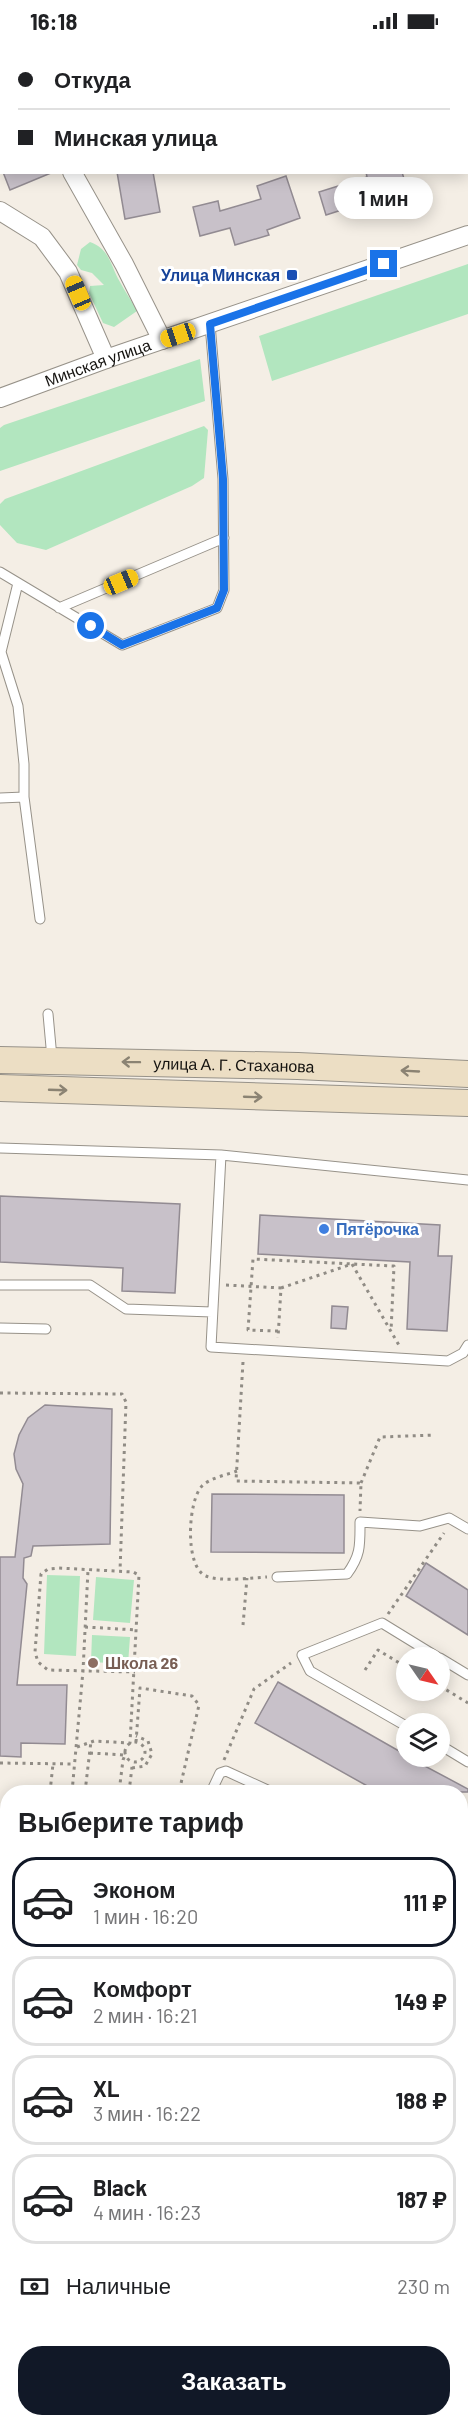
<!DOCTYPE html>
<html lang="ru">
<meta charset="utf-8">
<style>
body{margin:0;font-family:Barlow,sans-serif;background:#f6f6f6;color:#202124;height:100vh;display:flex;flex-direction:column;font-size:22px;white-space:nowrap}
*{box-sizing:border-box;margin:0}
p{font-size:20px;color:#757577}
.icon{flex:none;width:33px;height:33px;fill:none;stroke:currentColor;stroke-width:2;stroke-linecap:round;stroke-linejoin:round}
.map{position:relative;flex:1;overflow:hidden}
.panel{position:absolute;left:0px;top:1743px;width:468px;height:642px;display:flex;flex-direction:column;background:#fff;border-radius:24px 24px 0 0;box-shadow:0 3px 15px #0003}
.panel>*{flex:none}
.banner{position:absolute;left:0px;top:0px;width:468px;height:132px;box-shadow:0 3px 15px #0003;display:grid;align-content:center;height:132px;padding:0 18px;background:#fff}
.needle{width:39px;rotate:124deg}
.tools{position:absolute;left:396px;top:1605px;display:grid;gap:12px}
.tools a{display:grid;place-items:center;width:54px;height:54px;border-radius:50%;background:#fff;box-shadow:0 3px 15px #0003;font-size:30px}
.end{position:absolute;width:27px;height:27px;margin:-14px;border:8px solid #1a73e8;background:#fff;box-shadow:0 0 0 3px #fff}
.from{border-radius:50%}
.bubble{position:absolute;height:42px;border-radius:21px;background:#fff;box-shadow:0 3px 15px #0003;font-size:20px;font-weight:700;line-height:42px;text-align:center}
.car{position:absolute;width:18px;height:36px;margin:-18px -9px;border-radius:8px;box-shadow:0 0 4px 2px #0007;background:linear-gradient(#f5c518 24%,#345 0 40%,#f5c518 0 76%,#345 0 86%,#f5c518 0)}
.banner b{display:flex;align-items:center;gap:21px;height:57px;font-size:22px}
.banner b+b{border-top:2px solid #e0e0e0}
.banner i{width:15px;height:15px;background:#202124}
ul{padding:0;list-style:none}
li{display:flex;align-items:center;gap:18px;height:90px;margin:0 12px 9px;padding:0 6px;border:3px solid #e0e0e0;border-radius:24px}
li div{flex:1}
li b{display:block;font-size:22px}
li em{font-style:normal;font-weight:700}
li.selected{border-color:#111827}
li>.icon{width:54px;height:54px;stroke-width:1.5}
h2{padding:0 18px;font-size:27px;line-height:72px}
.pay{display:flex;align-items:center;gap:15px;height:66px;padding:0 18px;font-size:22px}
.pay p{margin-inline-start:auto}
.cta{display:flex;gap:12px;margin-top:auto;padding:12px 18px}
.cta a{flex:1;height:69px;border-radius:24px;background:#111827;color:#fff;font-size:24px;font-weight:700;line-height:69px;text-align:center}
.status{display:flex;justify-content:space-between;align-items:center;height:42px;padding:0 30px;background:#fff;direction:ltr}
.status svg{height:16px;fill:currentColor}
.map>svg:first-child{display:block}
</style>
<div class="status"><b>16:18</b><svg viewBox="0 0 49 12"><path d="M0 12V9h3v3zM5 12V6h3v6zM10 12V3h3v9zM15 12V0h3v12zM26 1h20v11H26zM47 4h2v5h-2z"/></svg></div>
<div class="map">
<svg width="468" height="2385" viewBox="0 0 468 2385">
<rect width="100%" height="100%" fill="#f4eee5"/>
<path fill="#b2e6bf" d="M90,200C110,207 110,223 120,240C125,250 132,259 137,269L114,285L103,281L89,251L90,244L104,243L92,231L81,228L77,223L81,207Z
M468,222V272L272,339L259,294Z
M200,317L205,359L0,429V386L4,383Z
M204,384L208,388L204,436L192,444L46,508L17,501L0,483V462L5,457Z
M47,1533L80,1534L76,1614L44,1612Z
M96,1535L134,1538L130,1581L93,1578Z
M92,1593L130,1595L128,1622L91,1620Z"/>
<path fill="#c8c1c9" stroke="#928b92" stroke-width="1.5" d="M3,130H50L51,131L10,148Z
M117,130H153L160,170L125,177Z
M366,130H402L407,147L326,173L319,150L367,135Z
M286,134L300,176L267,188L269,193L235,203L230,186L200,194L193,165L218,159L220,169L261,157L257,144Z
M0,1154L180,1162L175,1251L122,1249L123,1226L0,1220Z
M260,1173L440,1183L438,1214H452L447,1289L407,1287L410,1220L258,1212Z
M332,1264L348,1265L346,1287L331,1286Z
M45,1363L112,1367L110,1502L33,1504L31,1514L24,1516L23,1536L27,1542L17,1643H67L65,1702L21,1701V1715L0,1714V1515H15L23,1442L16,1427L14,1412L19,1393L28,1376Z
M212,1452L344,1453V1511L211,1510Z
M426,1521L468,1548V1593L406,1554Z
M278,1640L406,1713V1714L468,1747V1750H378L255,1681Z"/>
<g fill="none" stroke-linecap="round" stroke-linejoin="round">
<g stroke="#979289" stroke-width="11">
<path id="service" d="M0,530L122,603L217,566L224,548L223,437L210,282
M18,541L1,610L18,664L24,722V755L40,877
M59,566L224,496
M0,756L24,755
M48,972L52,1016
M0,1106L221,1113L468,1138
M221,1113L211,1305L448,1319L463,1311L468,1303
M0,1243H90L126,1267L212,1270
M0,1286L46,1287
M277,1535L347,1532C361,1513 360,1503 360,1480L420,1484L449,1476L468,1487
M440,1616L468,1633
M406,1684L310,1629L302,1613L382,1581L439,1616
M440,1703L468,1720
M211,1750L220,1731L226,1729L272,1750
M460,1841L468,1845
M460,1927L468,1913
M0,1999L8,1994
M0,2310L8,2271
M0,2329L8,2331
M214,2378L247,2385
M321,2385L322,2378"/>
</g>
<g stroke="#979289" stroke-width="20">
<g id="minor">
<path d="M3,0L4,2"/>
<path d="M72,130L124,222L162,298"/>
<path d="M0,169L42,195L68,230L106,317"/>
<path id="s1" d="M0,356L106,317L468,193"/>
<path d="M460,2270L468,2230"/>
<path d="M446,2385L447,2378"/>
</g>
</g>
<g stroke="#979289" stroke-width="25">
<path id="tertiary" d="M460,1998L468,1982
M460,2102L468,2082
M360,2385L361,2378
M401,2385L402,2378"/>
</g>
<g stroke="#979289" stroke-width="28">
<g id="secondary">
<path id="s2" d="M0,1018L298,1024L468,1032"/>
<path d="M0,1046L468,1061"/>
</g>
</g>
<path stroke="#908c85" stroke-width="3" stroke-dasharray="3 4.5" stroke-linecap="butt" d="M226,1243L281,1246L278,1296
M281,1246L352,1222L400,1305
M278,1289L248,1288L253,1217L394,1224L391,1289
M243,1320L236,1439L361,1441L360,1469
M0,1351L122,1352L126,1360L120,1529
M237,1429C226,1433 210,1436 202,1444C188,1458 184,1525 206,1534C220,1540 251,1536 267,1535
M361,1441L380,1395L435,1393
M388,1572L444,1491
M243,1583L247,1536
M85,1585L137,1588
M365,1628L378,1608L406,1625
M440,1644L468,1661
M125 1710a10 10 0 1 1 20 0a10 10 0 1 1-20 0Z
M136,1700L140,1646L192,1654L199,1663L179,1750
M77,1705L94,1699L130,1701L139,1533L133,1530L59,1526L48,1527L41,1532L35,1610L38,1620L48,1628L135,1630
M90,1711L125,1713L123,1718L119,1750
M224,1718L254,1647L291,1621
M0,1721L75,1722
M132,1726L145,1724L152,1712L148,1699L136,1694
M50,1750L53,1722
M72,1750L83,1629L88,1528
M85,1750L91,1699
M129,1750L132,1725
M0,2048L8,2051
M466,2385L468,2360"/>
<use href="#service" stroke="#fff" stroke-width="9"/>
<use href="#minor" stroke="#fff" stroke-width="18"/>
<use href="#tertiary" stroke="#fff" stroke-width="22"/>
<use href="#secondary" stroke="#ecdec4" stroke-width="26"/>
</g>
<defs><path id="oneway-shaft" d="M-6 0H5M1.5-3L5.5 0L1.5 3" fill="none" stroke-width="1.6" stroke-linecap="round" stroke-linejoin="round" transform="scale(1.5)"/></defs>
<g stroke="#8b8373">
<use href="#oneway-shaft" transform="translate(131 1020) rotate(-179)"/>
<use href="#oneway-shaft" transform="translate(410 1029) rotate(-177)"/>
<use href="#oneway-shaft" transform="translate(58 1048) rotate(2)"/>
<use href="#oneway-shaft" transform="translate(253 1055) rotate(2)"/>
</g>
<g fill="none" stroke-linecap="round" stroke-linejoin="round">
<path stroke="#1a73e8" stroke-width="8" d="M91,584L122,603L217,566L224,548L223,437L210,282L384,222"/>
</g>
<rect fill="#1a4fb4" stroke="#fff" stroke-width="2" x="286" y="227" width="12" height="12" rx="3"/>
<circle fill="#3f7fe0" stroke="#fff" stroke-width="2" cx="324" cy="1187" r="6"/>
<circle fill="#8d6e63" stroke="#fff" stroke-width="2" cx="93" cy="1621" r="6"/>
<g text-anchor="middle" stroke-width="6" stroke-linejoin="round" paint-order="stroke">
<g font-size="16" font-weight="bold" fill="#164399" stroke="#fff" text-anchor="end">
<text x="280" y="239">Улица Минская</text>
</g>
<g font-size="16" fill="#151310" stroke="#fff">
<text dy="6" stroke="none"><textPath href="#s1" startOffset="104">Минская улица</textPath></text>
<text dy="6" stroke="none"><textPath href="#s2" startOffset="234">улица А. Г. Стаханова</textPath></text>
</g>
<g font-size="16" font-weight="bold" fill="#366cbe" stroke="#fff" text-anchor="start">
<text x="336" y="1193">Пятёрочка</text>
</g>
<g font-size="16" font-weight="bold" fill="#785e54" stroke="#fff" text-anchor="start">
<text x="105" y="1627">Школа 26</text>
</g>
</g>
</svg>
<div class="tools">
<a><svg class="needle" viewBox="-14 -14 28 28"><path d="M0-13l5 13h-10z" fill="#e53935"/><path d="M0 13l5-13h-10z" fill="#757577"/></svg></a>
<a><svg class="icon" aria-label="layers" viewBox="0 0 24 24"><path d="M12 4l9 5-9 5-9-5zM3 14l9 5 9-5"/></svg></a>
</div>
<i class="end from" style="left:91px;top:584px"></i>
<i class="end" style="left:384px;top:222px"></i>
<div class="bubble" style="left:334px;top:135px;width:99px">1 мин</div>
<i class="car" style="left:78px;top:251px;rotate:337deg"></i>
<i class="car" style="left:178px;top:293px;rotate:251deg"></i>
<i class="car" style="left:121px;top:540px;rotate:67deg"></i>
<div class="banner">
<b><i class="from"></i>Откуда</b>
<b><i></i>Минская улица</b>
</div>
<section class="panel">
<h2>Выберите тариф</h2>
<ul>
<li class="selected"><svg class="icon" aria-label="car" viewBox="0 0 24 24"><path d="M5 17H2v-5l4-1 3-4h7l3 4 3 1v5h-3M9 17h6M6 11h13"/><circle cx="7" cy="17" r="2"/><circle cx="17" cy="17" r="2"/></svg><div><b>Эконом</b><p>1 мин · 16:20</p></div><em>111 ₽</em></li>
<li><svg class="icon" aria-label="car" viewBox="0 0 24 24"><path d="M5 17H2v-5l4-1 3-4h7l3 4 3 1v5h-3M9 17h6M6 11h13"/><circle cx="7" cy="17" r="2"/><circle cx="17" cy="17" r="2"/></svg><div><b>Комфорт</b><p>2 мин · 16:21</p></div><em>149 ₽</em></li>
<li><svg class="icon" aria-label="car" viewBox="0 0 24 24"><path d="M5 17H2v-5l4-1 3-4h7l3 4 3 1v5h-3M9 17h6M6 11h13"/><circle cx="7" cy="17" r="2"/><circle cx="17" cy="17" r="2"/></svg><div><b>XL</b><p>3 мин · 16:22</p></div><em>188 ₽</em></li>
<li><svg class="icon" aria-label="car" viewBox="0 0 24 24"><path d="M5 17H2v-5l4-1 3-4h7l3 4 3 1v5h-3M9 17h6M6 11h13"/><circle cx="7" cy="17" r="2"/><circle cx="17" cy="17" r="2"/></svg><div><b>Black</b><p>4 мин · 16:23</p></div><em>187 ₽</em></li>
</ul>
<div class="pay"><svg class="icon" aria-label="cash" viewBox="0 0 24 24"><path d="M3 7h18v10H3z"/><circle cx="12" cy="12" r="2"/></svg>Наличные<p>230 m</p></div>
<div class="cta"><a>Заказать</a></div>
</section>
</div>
